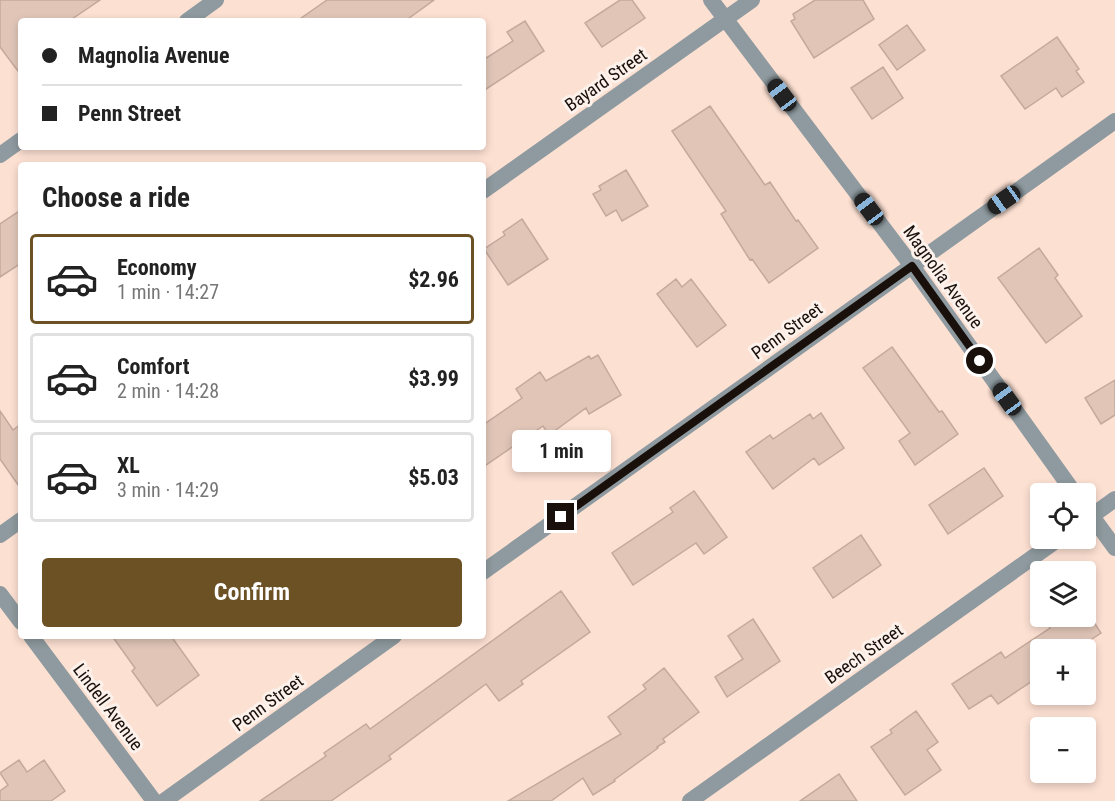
<!DOCTYPE html>
<meta charset="utf-8">
<style>
body{margin:0;font-family:"Roboto Condensed",sans-serif;background:#f6f6f6;color:#222;height:100vh;display:flex;flex-direction:column;font-size:22px;white-space:nowrap}
*{box-sizing:border-box;margin:0}
p{font-size:20px;color:#767676}
.icon{flex:none;width:33px;height:33px;fill:none;stroke:currentColor;stroke-width:2;stroke-linecap:round;stroke-linejoin:round}
.map{position:relative;flex:1;overflow:hidden}
.drawer{position:absolute;left:18px;top:162px;width:468px;height:477px;display:flex;flex-direction:column;background:#fff;border-radius:6px;box-shadow:0 3px 9px #0003}
.drawer>*{flex:none}
.banner{position:absolute;left:18px;top:18px;width:468px;height:132px;border-radius:6px;box-shadow:0 3px 9px #0003;display:grid;align-content:center;height:132px;padding:0 24px;background:#fff}
.tools{position:absolute;left:1030px;top:483px;display:grid;gap:12px}
.tools a{display:grid;place-items:center;width:66px;height:66px;border-radius:6px;background:#fff;box-shadow:0 3px 9px #0003;font-size:30px}
.end{position:absolute;width:27px;height:27px;margin:-14px;border:8px solid #19100b;background:#fff;box-shadow:0 0 0 3px #fff}
.from{border-radius:50%}
.bubble{position:absolute;height:42px;border-radius:6px;background:#fff;box-shadow:0 3px 9px #0003;font-size:20px;font-weight:700;line-height:42px;text-align:center}
.car{position:absolute;width:18px;height:36px;margin:-18px -9px;border-radius:8px;box-shadow:0 0 4px 2px #0007;background:linear-gradient(#222 24%,#8ab4d8 0 40%,#222 0 76%,#8ab4d8 0 86%,#222 0)}
.banner b{display:flex;align-items:center;gap:21px;height:57px;font-size:22px}
.banner b+b{border-top:2px solid #e0e0e0}
.banner i{width:15px;height:15px;background:#222}
ul{padding:0;list-style:none}
li{display:flex;align-items:center;gap:18px;height:90px;margin:0 12px 9px;padding:0 12px;border:3px solid #e0e0e0;border-radius:6px}
li div{flex:1}
li b{display:block;font-size:22px}
li em{font-style:normal;font-weight:700}
li.on{border-color:#6b5123}
li>.icon{width:54px;height:54px;stroke-width:1.5}
h2{padding:0 24px;font-size:27px;line-height:72px}
.primary-button{display:flex;gap:12px;margin-top:auto;padding:12px 24px}
.primary-button a{flex:1;height:69px;border-radius:6px;background:#6b5123;color:#fff;font-size:24px;font-weight:700;line-height:69px;text-align:center}
.map>svg:first-child{display:block}
</style>
<div class="map">
<svg width="1115" height="801" viewBox="0 0 1115 801">
<rect width="100%" height="100%" fill="#fce0d2"/>
<path fill="#e1c6b8" stroke="#c4a99c" stroke-width="1.5" d="M0,0H100L69,21H21V75L0,47Z
M327,0H434L405,21H297Z
M620,0H632L645,18L602,47L585,23Z
M815,0H863L874,19L814,58L791,21L795,19L793,14Z
M525,21L544,51L483,91V60L513,41L507,32Z
M907,25L925,50L897,70L879,45Z
M1057,37L1079,69L1076,71L1084,82L1062,97L1056,88L1025,109L1001,76Z
M883,67L903,98L872,119L851,88Z
M710,106L765,185L770,182L796,221L798,220L818,248L769,283L752,259L750,260L721,214L726,211L672,131Z
M626,170L648,206L622,221L616,210L606,216L593,194L601,190L599,186Z
M21,210V263L0,277V224Z
M522,219L548,259L508,285L484,249L505,235L503,232Z
M1039,248L1058,275L1055,278L1082,316L1046,343L998,278Z
M676,279L682,287L691,279L726,325L697,347L657,294Z
M892,347L939,412L942,411L958,434L915,465L899,441L910,433L863,368Z
M598,355L621,395L589,414L586,408L549,435L543,426L483,467V425L522,398L516,389L540,372L546,381L589,356L591,359Z
M1115,380V415L1101,424L1085,398Z
M0,411L13,430L21,424V489L0,459Z
M821,413L844,448L819,465L814,458L773,489L746,452L770,435L773,439L810,414L813,419Z
M984,468L1003,496L948,534L929,505Z
M694,491L727,537L704,554L696,543L633,585L612,553L673,512L670,508Z
M861,535L881,565L833,598L813,568Z
M561,591L590,632L521,681L523,684L499,701L486,684L389,756L391,759L331,801H260L326,756L324,753L366,724L370,729Z
M1060,616H1090L1101,633L1089,641L1095,650H1041V675L998,704L991,695L969,709L952,684L1001,652L1005,658L1050,628L1048,625Z
M753,619L780,661L727,697L715,677L743,659L728,636Z
M112,636H171L199,675L157,706L132,671L135,668Z
M664,668L699,712L663,739L665,742L657,747L658,748L614,780L615,781L593,795L583,778L551,801H508L621,734L608,717L646,689L643,685Z
M916,711L938,742L927,750L941,770L905,795L871,747L892,733L890,730Z
M19,760L27,772L44,760L65,791L51,801H0V791L8,785L0,773Z
M839,774L857,801H800Z"/>
<g fill="none" stroke-linecap="round" stroke-linejoin="round">
<path stroke="#8e9a9f" stroke-width="16" d="M711,0L912,266L1075,494
M187,21L216,0
M0,155L21,140
M483,191L752,0
M1086,508L1115,548
M1086,520L1115,499
M0,535L21,520
M483,572L1115,121
M0,594L21,622
M31,636L154,801
M164,801L394,636
M690,801L1060,538"/>
</g>
<g fill="none" stroke-linecap="round" stroke-linejoin="round">
<path stroke="#19100b" stroke-width="8" d="M561,517L912,266L980,361"/>
</g>
<g text-anchor="middle" stroke-width="6" stroke-linejoin="round" paint-order="stroke">
<g font-size="18" fill="#19100b" stroke="#fcf1eb">
<text transform="translate(606 80) rotate(-35)" y="6">Bayard Street</text>
<text transform="translate(943 277) rotate(54)" y="6">Magnolia Avenue</text>
<text transform="translate(787 331) rotate(-36)" y="6">Penn Street</text>
<text transform="translate(864 654) rotate(-35)" y="6">Beech Street</text>
<text transform="translate(268 703) rotate(-36)" y="6">Penn Street</text>
<text transform="translate(108 707) rotate(53)" y="6">Lindell Avenue</text>
</g>
</g>
</svg>
<div class="tools">
<a><svg class="icon" aria-label="locate" viewBox="0 0 24 24"><circle cx="12" cy="12" r="6"/><path d="M12 2v4M12 18v4M2 12h4M18 12h4"/></svg></a>
<a><svg class="icon" aria-label="layers" viewBox="0 0 24 24"><path d="M12 4l9 5-9 5-9-5zM3 14l9 5 9-5"/></svg></a>
<a>+</a>
<a>−</a>
</div>
<i class="end from" style="left:980px;top:361px"></i>
<i class="end" style="left:561px;top:517px"></i>
<div class="bubble" style="left:512px;top:430px;width:99px">1 min</div>
<i class="car" style="left:782px;top:95px;rotate:323deg"></i>
<i class="car" style="left:1004px;top:200px;rotate:235deg"></i>
<i class="car" style="left:869px;top:209px;rotate:323deg"></i>
<i class="car" style="left:1007px;top:399px;rotate:324deg"></i>
<div class="banner">
<b><i class="from"></i>Magnolia Avenue</b>
<b><i></i>Penn Street</b>
</div>
<section class="drawer">
<h2>Choose a ride</h2>
<ul>
<li class="on"><svg class="icon" aria-label="car" viewBox="0 0 24 24"><path d="M5 17H2v-5l4-1 3-4h7l3 4 3 1v5h-3M9 17h6M6 11h13"/><circle cx="7" cy="17" r="2"/><circle cx="17" cy="17" r="2"/></svg><div><b>Economy</b><p>1 min · 14:27</p></div><em>$2.96</em></li>
<li><svg class="icon" aria-label="car" viewBox="0 0 24 24"><path d="M5 17H2v-5l4-1 3-4h7l3 4 3 1v5h-3M9 17h6M6 11h13"/><circle cx="7" cy="17" r="2"/><circle cx="17" cy="17" r="2"/></svg><div><b>Comfort</b><p>2 min · 14:28</p></div><em>$3.99</em></li>
<li><svg class="icon" aria-label="car" viewBox="0 0 24 24"><path d="M5 17H2v-5l4-1 3-4h7l3 4 3 1v5h-3M9 17h6M6 11h13"/><circle cx="7" cy="17" r="2"/><circle cx="17" cy="17" r="2"/></svg><div><b>XL</b><p>3 min · 14:29</p></div><em>$5.03</em></li>
</ul>
<div class="primary-button"><a>Confirm</a></div>
</section>
</div>
